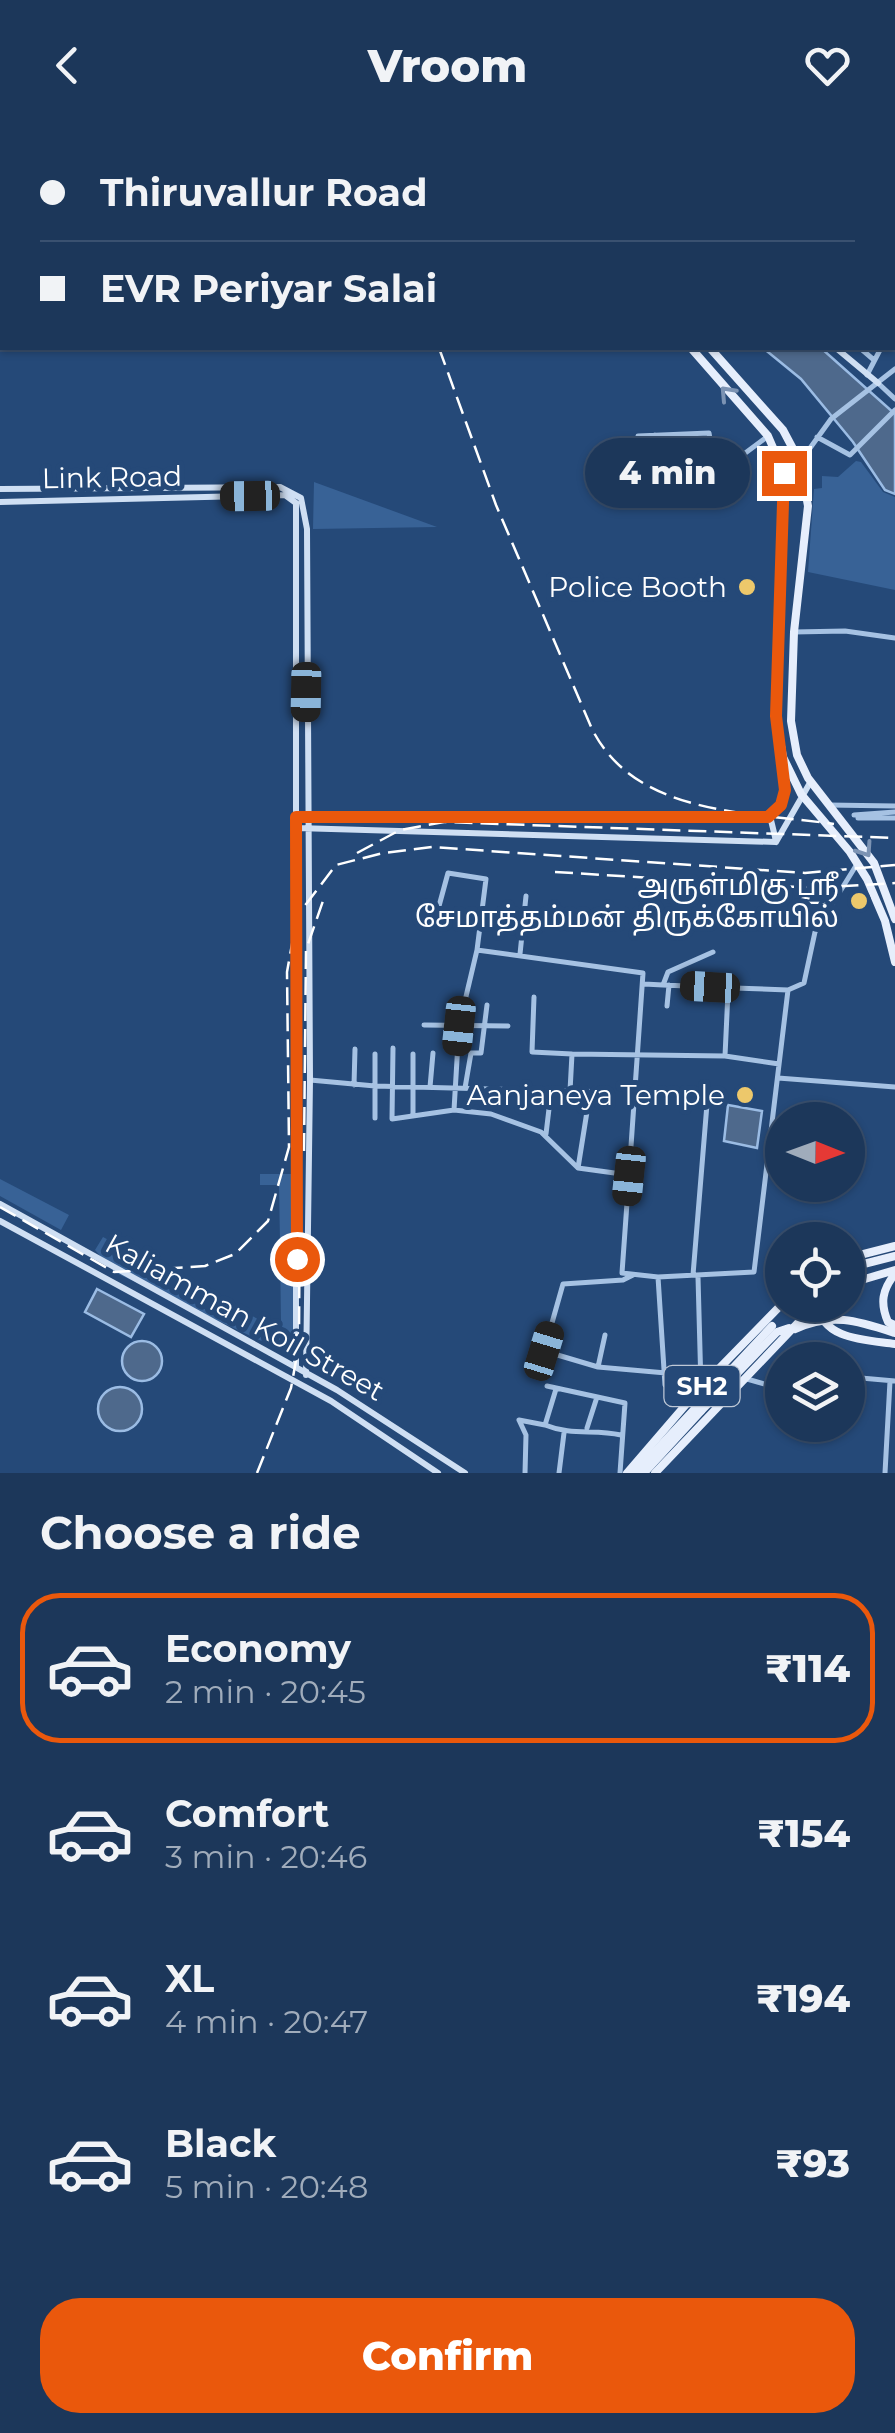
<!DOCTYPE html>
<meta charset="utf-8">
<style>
body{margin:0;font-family:Montserrat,"Noto Sans Tamil",sans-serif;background:#294263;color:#f1f3f6;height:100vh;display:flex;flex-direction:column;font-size:38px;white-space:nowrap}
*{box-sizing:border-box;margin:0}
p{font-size:32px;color:#a0acbb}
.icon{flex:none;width:55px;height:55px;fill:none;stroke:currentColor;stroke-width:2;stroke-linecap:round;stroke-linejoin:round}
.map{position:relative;height:1343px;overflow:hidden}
.details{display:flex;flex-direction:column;background:#1c375a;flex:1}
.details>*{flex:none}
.guide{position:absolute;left:0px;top:0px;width:895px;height:220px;box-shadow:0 2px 8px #0004,0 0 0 2px #3a5170;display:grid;align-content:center;height:220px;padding:0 40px;background:#1c375a}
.needle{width:65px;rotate:91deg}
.fabs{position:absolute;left:765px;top:972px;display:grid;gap:20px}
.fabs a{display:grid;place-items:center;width:100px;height:100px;border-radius:50%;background:#1c375a;box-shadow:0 2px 8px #0004,0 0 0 2px #3a5170;font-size:50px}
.end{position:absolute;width:45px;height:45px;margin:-22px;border:12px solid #ea580c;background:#fff;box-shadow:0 0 0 5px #fff}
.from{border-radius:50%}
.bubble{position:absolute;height:70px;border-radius:35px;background:#1c375a;box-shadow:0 2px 8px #0004,0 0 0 2px #3a5170;font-size:32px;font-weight:800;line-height:70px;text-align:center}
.car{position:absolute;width:30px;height:60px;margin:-30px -15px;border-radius:12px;box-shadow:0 0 8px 2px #0007;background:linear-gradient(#222 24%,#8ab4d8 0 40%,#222 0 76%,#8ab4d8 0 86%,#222 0)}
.guide b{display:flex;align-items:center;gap:35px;height:95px;font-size:38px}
.guide b+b{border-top:2px solid #3a5170}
.guide i{width:25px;height:25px;background:#f1f3f6}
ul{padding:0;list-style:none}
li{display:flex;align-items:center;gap:30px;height:150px;margin:0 20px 15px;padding:0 20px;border:5px solid transparent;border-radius:40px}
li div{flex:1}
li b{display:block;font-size:38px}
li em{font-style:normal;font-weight:800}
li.selected{border-color:#ea580c}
li>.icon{width:90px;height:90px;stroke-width:1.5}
h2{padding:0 40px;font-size:45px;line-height:120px}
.primary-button{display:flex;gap:20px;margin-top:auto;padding:20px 40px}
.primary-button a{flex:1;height:115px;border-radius:40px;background:#ea580c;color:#fff;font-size:40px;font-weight:800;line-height:115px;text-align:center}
header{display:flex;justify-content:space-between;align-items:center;height:130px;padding:0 40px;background:#1c375a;font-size:45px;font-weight:800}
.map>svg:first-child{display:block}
</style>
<header><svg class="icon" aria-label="back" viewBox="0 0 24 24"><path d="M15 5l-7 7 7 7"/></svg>Vroom<svg class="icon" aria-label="heart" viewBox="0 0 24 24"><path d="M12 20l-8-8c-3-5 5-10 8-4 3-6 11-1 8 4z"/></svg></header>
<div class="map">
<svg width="895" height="1343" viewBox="0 0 895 1343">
<rect width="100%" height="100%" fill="#254978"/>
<path fill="#386296" d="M856,331L861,332L883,362L895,367V460L808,442L814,359L822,358V346L838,347Z
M314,352L437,397L313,399Z
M260,1044H292L293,1112H280L279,1055H260Z
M0,1049L69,1085L61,1100L0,1066Z
M103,1107L273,1197L281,1193L280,1120H293L295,1221H283L114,1142L95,1120Z"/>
<path fill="#4e698c" stroke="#9bbce4" stroke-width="2.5" d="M763,218H821L895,284V364L885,360L853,312L801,249Z
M728,975L762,981L757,1018L724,1011Z
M97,1159L144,1184L131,1207L85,1182Z
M122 1231a20 20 0 1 1 40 0a20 20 0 1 1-40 0Z
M98 1279a22 22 0 1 1 44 0a22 22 0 1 1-44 0Z"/>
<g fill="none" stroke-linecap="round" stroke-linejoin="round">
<path stroke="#a6c2e3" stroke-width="5" d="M74,2L75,0
M101,2L102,0
M522,2V0
M769,2V0
M886,2L895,0
M0,67L2,68
M892,69H895
M0,100H2
M892,138H895
M892,165H895
M0,175L2,176
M892,195H895
M860,218L874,230
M867,245L881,218
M878,253L895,269
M709,303L718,355L713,374L633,364L638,306Z
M817,307L850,325L895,280
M784,343L800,332L831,289L895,239
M717,344L767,307
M651,367L655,305
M794,502L845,501L895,508
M828,675L895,676
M854,685L895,682
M858,688H895
M439,776L448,743L486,749L477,820L459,896L454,980
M520,824L526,766
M644,854L663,855L668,842L713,822
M663,855L710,857
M534,867L532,922L572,924
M667,876L669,855
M424,895L508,896
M393,918L392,989L454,980L491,984L541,1002L578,1038L629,1045L643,843L477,820
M375,924V988
M413,924V986
M725,926L728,862L734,858L788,860L804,853L815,802L857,734
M778,948L895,957
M310,950L375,956L570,961
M354,955L355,919
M430,957L433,923
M465,958L471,923H481L487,875
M634,969L707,974L693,1145
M546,1004L551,962
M578,1038L589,969L588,961H570L572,924L725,926L779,934
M629,1045L622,1143L658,1147L754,1142L788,860
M633,1145L623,1150L563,1154L544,1221L598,1237L666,1243
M658,1147L665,1255L701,1257L698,1147
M598,1237L605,1205
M747,1249L782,1259
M547,1256L625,1273L620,1343
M556,1259L545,1295C572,1306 593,1299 621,1305
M848,1266L861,1248L895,1251
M519,1290L526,1305L525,1343
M519,1290L545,1295
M587,1298L597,1267
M559,1343L564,1303
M885,1343L890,1251"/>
<path stroke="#cfdff3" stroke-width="6" d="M892,131H895
M836,218L878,253
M0,359L280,357L301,368L307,399L310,950L306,1245
M0,372L285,365L296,373V1237
M770,686L776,711
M297,687H768C787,672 784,654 783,631
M297,698L776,712
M776,712L811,651
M0,1074L337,1260L465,1343
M0,1091L331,1271L438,1343"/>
<path stroke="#e6eefc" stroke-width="8" d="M587,0L588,2
M604,0L605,2
M691,218L768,306L784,343L776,587L783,627L801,664L850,722L867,749L885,791L895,832
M710,218L783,300L800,332L808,376L794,502L791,591L797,625L808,648L874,733L895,789
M848,1128L895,1116
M848,1138L895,1126
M895,1144C882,1160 880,1173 888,1192L895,1195
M848,1154L895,1140
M795,1199C832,1182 858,1191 895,1203
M701,1281L777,1202L789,1198
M627,1343L701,1257L782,1174
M655,1343L815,1175"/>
<path stroke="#fff" stroke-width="2.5" stroke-dasharray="18 8" stroke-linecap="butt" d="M439,218L496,375L592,599C636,686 749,682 834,694
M357,723L400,700L444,692L895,708
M555,742L813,758L895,753
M304,1021L306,820L325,765
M0,1077L114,1142L205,1136L235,1124L268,1091L289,1017L287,842L297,786L336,735L383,723L432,717L805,743L895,735
M257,1343L291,1258L299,1214L300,1005"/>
<path stroke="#e6eefc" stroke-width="8" d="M819,1175C821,1210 868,1210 895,1214
M635,1343L772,1196
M644,1343L701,1281"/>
</g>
<defs><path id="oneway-chevron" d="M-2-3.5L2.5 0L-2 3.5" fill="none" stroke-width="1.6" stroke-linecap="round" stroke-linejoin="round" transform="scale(2.5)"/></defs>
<g stroke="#7c93b3">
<use href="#oneway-chevron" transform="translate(727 263) rotate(-133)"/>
<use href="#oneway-chevron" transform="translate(865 720) rotate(56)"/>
</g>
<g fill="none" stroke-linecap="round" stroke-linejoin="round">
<path stroke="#ea580c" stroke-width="12" d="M297,1129L296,687H768L781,675L785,660L776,586L784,343"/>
</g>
<g fill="#edc86b" stroke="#254978" stroke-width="4">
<circle cx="747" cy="457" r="10"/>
<circle cx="859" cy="771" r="10"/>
<circle cx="745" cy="965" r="10"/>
</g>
<g text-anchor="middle" stroke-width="10" stroke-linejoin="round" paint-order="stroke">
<rect fill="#254978" stroke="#bec8d6" stroke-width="2.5" x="664.5" y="1236" width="75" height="40" rx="8"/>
<g font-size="25" font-weight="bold" fill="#fff">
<text x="702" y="1265">SH2</text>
</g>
<g font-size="28" fill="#fff" stroke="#254978">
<text transform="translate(112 347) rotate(-1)" y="10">Link Road</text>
<text transform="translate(245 1187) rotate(29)" y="10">Kaliamman Koil Street</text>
</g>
<g font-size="28" fill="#fff" stroke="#254978" text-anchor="end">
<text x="727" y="467">Police Booth</text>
<text x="839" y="765">அருள்மிகு ஸ்ரீ<tspan x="839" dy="32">சேமாத்தம்மன் திருக்கோயில்</tspan></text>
<text x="725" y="975">Aanjaneya Temple</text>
</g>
</g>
</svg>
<div class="fabs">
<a><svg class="needle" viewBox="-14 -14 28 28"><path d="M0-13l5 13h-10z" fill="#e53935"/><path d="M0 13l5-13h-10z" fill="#a0acbb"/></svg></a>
<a><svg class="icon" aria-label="locate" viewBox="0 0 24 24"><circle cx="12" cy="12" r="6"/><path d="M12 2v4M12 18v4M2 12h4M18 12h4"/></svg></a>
<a><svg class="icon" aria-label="layers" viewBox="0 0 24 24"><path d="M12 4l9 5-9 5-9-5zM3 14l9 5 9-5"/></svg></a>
</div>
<i class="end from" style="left:297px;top:1129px"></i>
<i class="end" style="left:784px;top:343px"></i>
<div class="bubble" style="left:585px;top:308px;width:165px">4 min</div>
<i class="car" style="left:250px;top:366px;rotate:269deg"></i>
<i class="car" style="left:306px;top:562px;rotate:181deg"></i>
<i class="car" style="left:710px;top:857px;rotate:273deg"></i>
<i class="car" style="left:459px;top:896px;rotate:186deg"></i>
<i class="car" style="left:629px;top:1046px;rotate:186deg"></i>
<i class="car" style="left:544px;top:1221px;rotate:17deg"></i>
<div class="guide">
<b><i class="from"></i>Thiruvallur Road</b>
<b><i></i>EVR Periyar Salai</b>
</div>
</div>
<section class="details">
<h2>Choose a ride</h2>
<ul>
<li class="selected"><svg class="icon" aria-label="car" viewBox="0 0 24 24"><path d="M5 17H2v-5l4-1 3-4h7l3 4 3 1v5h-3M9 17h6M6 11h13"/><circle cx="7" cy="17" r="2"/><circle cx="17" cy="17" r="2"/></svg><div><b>Economy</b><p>2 min · 20:45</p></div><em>₹114</em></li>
<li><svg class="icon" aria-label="car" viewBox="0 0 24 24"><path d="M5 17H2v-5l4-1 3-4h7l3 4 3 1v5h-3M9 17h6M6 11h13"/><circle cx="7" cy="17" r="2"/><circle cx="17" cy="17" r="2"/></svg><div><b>Comfort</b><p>3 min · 20:46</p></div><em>₹154</em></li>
<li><svg class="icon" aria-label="car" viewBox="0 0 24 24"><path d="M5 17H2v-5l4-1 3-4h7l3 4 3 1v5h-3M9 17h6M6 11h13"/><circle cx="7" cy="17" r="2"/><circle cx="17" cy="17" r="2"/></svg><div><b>XL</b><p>4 min · 20:47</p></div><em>₹194</em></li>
<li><svg class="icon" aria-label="car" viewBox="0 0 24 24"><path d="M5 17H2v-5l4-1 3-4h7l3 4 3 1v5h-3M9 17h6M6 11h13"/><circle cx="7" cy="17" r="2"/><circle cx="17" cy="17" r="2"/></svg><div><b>Black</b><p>5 min · 20:48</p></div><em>₹93</em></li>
</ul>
<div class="primary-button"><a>Confirm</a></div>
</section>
